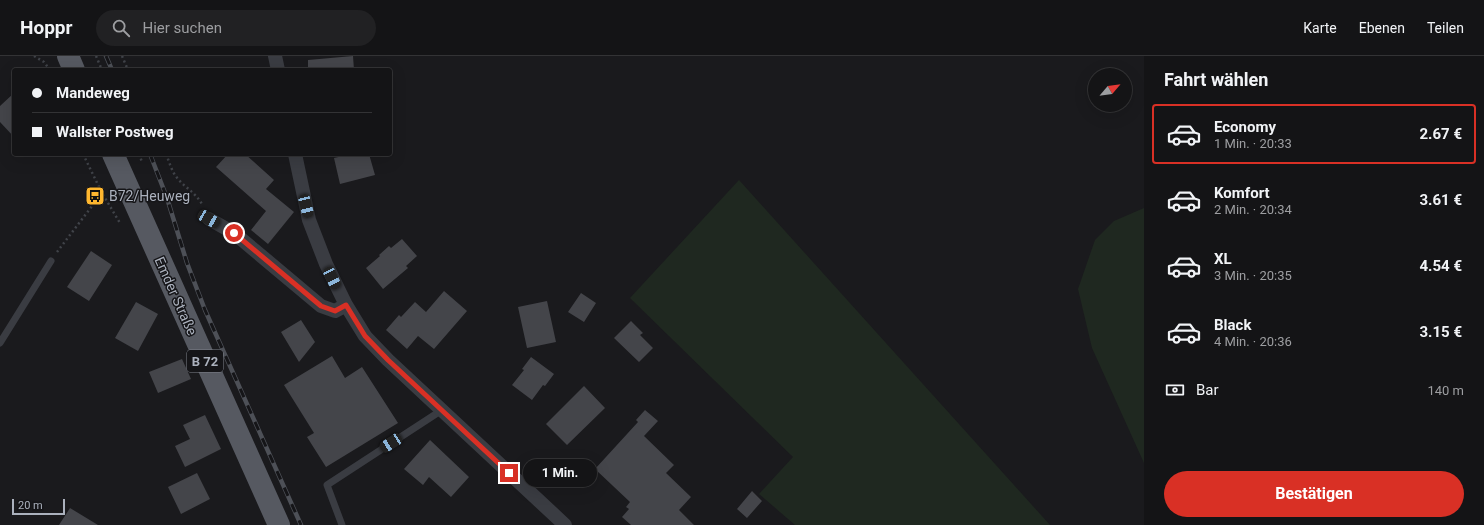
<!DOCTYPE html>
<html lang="de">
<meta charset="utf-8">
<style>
body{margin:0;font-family:Roboto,sans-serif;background:#212123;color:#f1f3f6;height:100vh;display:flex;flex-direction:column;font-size:15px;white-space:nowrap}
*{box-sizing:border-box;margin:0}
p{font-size:13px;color:#9d9ea1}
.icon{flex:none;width:22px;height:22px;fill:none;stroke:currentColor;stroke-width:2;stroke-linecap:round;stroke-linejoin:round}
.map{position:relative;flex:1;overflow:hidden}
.details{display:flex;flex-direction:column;background:#141416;width:340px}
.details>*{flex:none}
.guide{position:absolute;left:12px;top:12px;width:380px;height:88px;border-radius:4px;box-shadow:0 4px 16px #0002,0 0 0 1px #333335;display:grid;align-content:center;height:88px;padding:0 20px;background:#141416}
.needle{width:26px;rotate:61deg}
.tools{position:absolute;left:1088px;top:12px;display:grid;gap:8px}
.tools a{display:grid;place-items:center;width:44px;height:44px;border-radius:50%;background:#141416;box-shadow:0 4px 16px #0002,0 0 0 1px #333335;font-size:20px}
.scale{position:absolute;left:12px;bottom:10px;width:53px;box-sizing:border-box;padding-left:4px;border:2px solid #abb1bd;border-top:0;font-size:11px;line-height:14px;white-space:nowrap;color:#abb1bd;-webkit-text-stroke:3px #151518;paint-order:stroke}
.end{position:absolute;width:18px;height:18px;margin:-9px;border:5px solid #d93025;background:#fff;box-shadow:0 0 0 2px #fff}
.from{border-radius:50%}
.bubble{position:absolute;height:28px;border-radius:14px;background:#141416;box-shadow:0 4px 16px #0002,0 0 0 1px #333335;font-size:13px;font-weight:700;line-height:28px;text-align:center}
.car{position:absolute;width:12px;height:24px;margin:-12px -6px;border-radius:5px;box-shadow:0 0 3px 1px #0007;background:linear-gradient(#222 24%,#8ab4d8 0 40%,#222 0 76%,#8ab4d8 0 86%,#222 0)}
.guide b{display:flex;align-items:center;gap:14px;height:38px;font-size:15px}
.guide b+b{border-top:1px solid #333335}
.guide i{width:10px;height:10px;background:#f1f3f6}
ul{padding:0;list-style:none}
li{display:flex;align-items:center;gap:12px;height:60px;margin:0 8px 6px;padding:0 12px;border:2px solid transparent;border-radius:4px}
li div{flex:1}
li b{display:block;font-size:15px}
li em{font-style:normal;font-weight:700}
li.selected{border-color:#d93025}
li>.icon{width:36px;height:36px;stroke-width:1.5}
h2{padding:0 20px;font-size:18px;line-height:48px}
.pay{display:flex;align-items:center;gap:10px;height:44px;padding:0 20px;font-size:15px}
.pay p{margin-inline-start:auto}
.primary-button{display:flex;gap:8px;margin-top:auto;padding:8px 20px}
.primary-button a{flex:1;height:46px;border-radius:24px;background:#d93025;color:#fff;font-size:16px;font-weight:700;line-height:46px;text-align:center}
header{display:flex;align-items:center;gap:24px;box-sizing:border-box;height:56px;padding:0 20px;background:#141416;border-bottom:1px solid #333335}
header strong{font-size:19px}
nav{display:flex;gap:22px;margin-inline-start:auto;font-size:14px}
.search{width:280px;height:36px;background:#212123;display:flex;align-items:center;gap:10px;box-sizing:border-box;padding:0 14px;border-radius:22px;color:#9d9ea1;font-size:15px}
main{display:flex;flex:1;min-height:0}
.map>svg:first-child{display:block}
</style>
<header>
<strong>Hoppr</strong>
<div class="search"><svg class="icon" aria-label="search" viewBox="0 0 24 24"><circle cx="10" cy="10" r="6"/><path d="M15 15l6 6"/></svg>Hier suchen</div>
<nav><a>Karte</a><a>Ebenen</a><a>Teilen</a></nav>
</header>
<main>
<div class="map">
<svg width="1144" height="469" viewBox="0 0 1144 469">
<rect width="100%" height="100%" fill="#1a1a1d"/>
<path fill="#1f2820" d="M739,124L1050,469H795L759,438L793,401L630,242Z
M1144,152V407L1092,292L1078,233L1095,184L1114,165Z"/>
<path fill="#44454a" d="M353,0L354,14H308V4Z
M14,37V81L0,66V50Z
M228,98H245L274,124L266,133L294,156L268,188L251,174L266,155L216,111Z
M352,98H369L375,119L340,128L334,102Z
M402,183L417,200L406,210L408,212L383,233L366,212L380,200L379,199L389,190L391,192Z
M91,195L112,209L89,245L67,231Z
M444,235L467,255L434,293L418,280L407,293L386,274L399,259L401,261L415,246L426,256Z
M581,237L596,247L584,266L568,256Z
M547,245L556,286L527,292L518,251Z
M136,246L158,258L138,295L115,282Z
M301,264L315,286L299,306L281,276Z
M631,265L643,277L640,279L653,292L639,306L614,282Z
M332,300L345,322L362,311L398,367L326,411L307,381L314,377L284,329Z
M531,301L554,318L545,330L543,329L532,344L512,329L524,314L522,313Z
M182,303L191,323L158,337L149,316Z
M584,330L605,352L567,389L546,368Z
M645,354L658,365L644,380L674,409L666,417L691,441L679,454L694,469H631L622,461L629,453L626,451L630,446L595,413L638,366L636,364Z
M205,359L221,393L185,411L175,390L190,383L183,369Z
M430,384L469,421L451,441L429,421L423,429L404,413Z
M197,417L210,443L181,458L168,431Z
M752,435L762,445L747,462L737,453Z
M70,452L98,469H59Z"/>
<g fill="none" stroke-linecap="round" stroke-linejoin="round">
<path stroke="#404349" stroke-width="2.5" stroke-dasharray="2 3" stroke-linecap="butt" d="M34,0L44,6L50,14
M96,0L102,14
M122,0L128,14
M83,98L102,137L120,167
M139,98L142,106
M166,98C169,105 171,113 175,119C183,131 196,136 203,150
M57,196L102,137"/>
<path stroke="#3a3c42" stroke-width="7" d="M0,287L51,205
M342,469L327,429L442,354"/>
<path stroke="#3a3c42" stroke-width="14" d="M275,0L278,14
M295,98L309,164L326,208L346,249L365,280L388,304L565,469
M209,163L234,177L321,250L335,255L346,249"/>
<path stroke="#565961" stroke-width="22" d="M68,0L74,14
M113,98L279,469"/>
<g stroke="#4d5057" stroke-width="4.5">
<path id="rail" d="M106,0L112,14
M150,98L167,142L187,207L205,254L301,469"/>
</g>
<use href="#rail" stroke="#151518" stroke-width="3" stroke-dasharray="9" stroke-linecap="butt"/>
</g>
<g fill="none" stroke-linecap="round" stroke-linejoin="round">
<path stroke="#d93025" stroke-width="5" d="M234,177L321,250L335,255L346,249L365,280L388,304L509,417"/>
</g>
<defs>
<g id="bus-square" transform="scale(1)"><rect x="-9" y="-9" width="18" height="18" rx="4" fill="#ffb72f" stroke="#151518"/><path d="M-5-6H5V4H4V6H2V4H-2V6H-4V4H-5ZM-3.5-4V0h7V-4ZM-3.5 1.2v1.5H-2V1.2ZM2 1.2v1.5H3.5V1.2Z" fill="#111"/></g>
</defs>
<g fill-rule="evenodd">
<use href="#bus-square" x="95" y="140"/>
</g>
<g text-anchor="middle" stroke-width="3" stroke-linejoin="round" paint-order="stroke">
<rect fill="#151518" stroke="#7e828c" stroke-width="1" x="187" y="294" width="36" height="22" rx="3"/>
<g font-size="13" font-weight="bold" fill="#abb1bd">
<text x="205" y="310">B 72</text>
</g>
<g font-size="14" fill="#abb1bd" stroke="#151518" text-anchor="start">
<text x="109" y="145">B72/Heuweg</text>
</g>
<g font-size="14" fill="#abb1bd" stroke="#151518">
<text transform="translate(176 240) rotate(66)" y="5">Emder Straße</text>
</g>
</g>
</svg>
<div class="tools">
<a><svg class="needle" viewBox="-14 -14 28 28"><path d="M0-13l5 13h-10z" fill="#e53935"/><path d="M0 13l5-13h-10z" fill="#9d9ea1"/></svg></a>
</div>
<div class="scale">20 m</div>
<i class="end from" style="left:234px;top:177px"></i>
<i class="end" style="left:509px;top:417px"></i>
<div class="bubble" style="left:523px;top:403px;width:74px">1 Min.</div>
<i class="car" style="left:306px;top:150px;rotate:166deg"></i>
<i class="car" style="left:209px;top:163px;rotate:120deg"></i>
<i class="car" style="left:332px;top:222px;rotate:154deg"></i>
<i class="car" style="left:391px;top:387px;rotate:237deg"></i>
<div class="guide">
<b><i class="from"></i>Mandeweg</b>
<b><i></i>Wallster Postweg</b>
</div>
</div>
<section class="details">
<h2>Fahrt wählen</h2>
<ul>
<li class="selected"><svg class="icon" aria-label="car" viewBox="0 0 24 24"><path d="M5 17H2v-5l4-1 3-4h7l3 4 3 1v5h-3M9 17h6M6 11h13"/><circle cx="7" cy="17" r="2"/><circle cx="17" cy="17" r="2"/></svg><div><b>Economy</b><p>1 Min. · 20:33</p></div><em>2.67 €</em></li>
<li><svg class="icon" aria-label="car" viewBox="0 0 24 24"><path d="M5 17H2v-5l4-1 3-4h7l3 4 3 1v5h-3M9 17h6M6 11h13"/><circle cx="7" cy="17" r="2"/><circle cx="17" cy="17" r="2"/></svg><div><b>Komfort</b><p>2 Min. · 20:34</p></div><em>3.61 €</em></li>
<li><svg class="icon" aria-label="car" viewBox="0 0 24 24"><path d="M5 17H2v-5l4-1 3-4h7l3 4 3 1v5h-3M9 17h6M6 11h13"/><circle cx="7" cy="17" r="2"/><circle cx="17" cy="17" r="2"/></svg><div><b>XL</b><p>3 Min. · 20:35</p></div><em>4.54 €</em></li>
<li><svg class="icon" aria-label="car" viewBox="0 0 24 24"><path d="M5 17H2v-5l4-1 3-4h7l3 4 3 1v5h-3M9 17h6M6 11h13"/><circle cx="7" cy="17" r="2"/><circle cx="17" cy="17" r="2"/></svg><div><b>Black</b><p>4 Min. · 20:36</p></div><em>3.15 €</em></li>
</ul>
<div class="pay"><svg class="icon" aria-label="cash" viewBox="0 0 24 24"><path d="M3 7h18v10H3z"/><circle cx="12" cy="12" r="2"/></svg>Bar<p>140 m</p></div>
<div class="primary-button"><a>Bestätigen</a></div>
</section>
</main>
